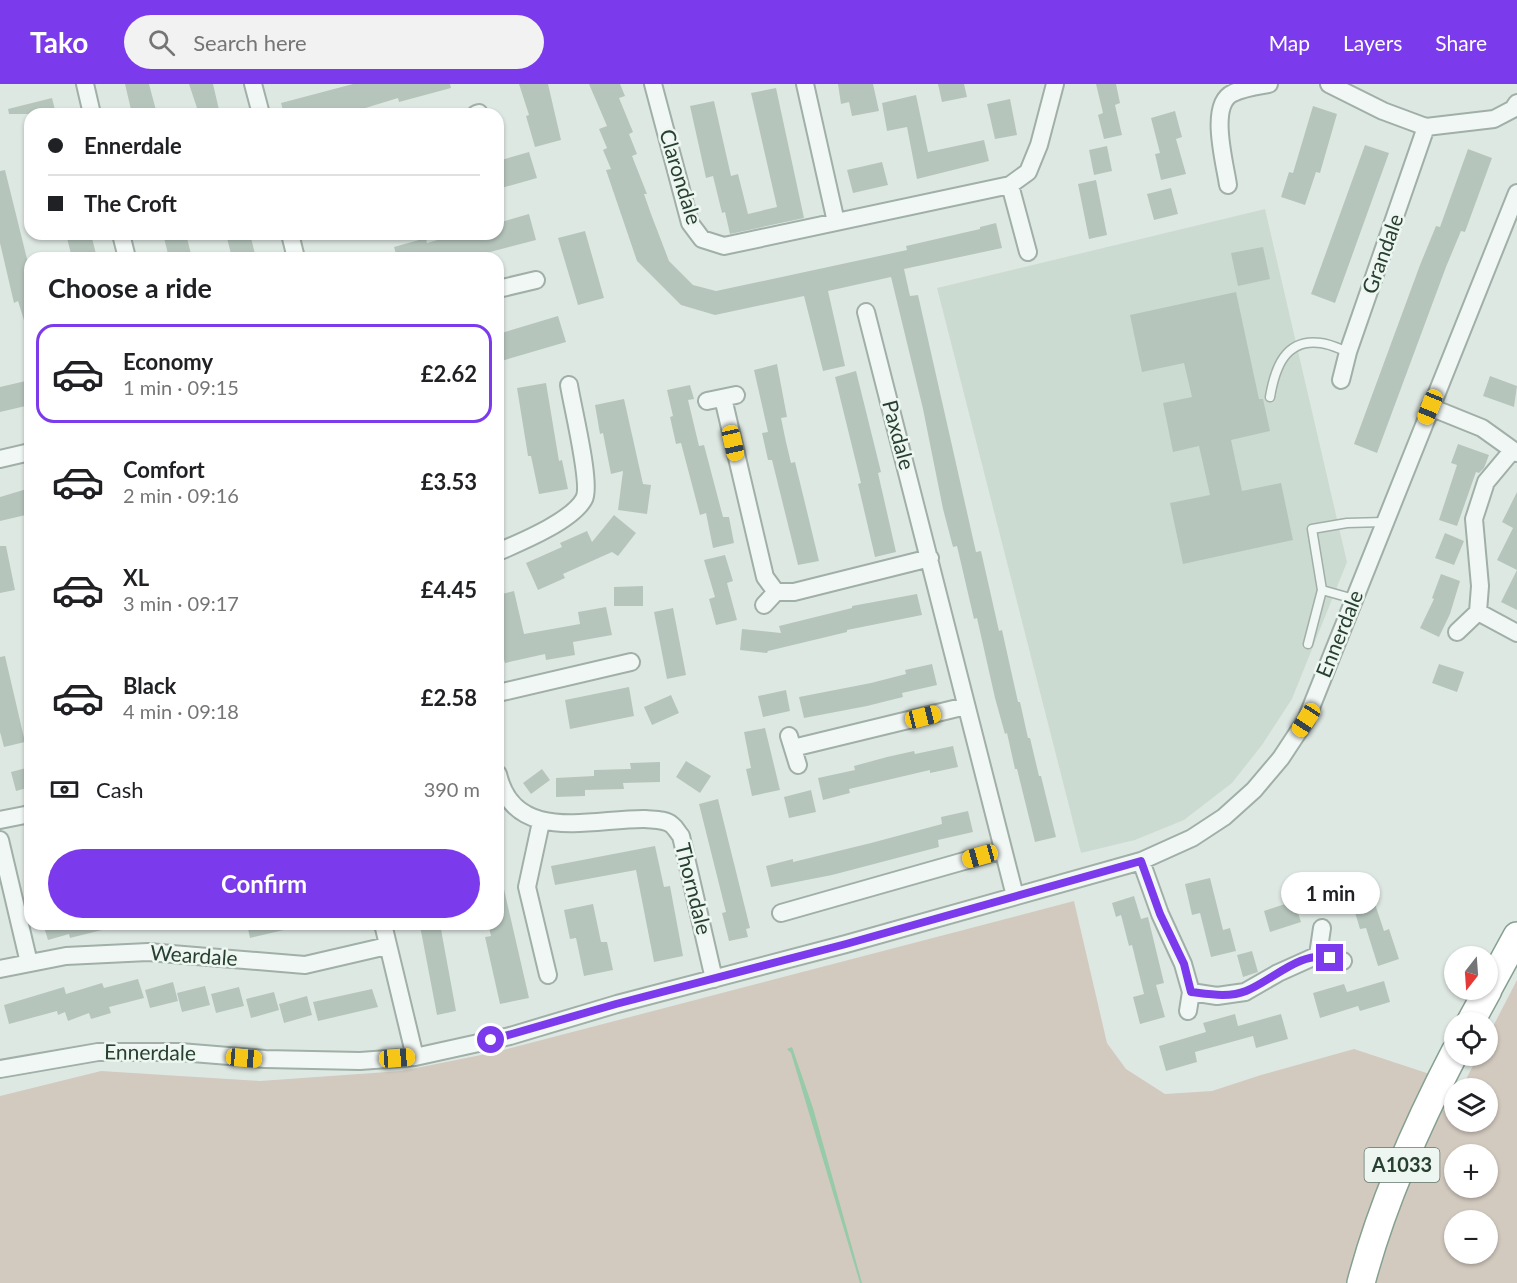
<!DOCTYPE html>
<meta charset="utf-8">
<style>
body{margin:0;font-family:Lato,sans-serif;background:#f2f2f2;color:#202124;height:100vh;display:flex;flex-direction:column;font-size:22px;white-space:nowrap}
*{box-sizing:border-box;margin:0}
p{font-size:20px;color:#757577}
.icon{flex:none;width:33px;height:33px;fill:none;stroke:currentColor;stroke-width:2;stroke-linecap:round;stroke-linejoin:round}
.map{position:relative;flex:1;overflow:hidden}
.sheet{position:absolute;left:24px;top:168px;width:480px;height:678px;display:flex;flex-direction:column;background:#fff;border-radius:18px;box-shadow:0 2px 4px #0004}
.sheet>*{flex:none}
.top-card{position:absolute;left:24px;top:24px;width:480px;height:132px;border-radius:18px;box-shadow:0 2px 4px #0004;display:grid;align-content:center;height:132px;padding:0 24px;background:#fff}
.needle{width:39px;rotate:197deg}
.tools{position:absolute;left:1444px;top:862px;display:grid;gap:12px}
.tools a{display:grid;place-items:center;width:54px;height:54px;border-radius:50%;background:#fff;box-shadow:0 2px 4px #0004;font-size:30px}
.end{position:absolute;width:27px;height:27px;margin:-14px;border:8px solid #7c3aed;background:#fff;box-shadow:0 0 0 3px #fff}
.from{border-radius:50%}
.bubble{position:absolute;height:42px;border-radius:21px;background:#fff;box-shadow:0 2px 4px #0004;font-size:20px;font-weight:700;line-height:42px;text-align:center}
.car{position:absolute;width:18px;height:36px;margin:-18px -9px;border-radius:8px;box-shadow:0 0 4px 2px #0007;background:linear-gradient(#f5c518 24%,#345 0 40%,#f5c518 0 76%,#345 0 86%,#f5c518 0)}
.top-card b{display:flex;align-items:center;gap:21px;height:57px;font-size:22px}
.top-card b+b{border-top:2px solid #e0e0e0}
.top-card i{width:15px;height:15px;background:#202124}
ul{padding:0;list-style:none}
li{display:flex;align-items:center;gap:18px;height:99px;margin:0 12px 9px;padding:0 12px;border:3px solid transparent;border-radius:18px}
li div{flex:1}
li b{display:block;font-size:22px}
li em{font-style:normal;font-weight:700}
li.active{border-color:#7c3aed}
li>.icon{width:54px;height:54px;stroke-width:1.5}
h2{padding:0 24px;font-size:27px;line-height:72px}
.pay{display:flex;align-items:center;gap:15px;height:66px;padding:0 24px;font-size:22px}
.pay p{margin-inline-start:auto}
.action{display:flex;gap:12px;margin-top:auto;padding:12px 24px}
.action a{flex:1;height:69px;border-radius:36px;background:#7c3aed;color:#fff;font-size:24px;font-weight:700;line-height:69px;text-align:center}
header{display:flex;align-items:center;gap:36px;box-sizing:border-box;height:84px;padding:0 30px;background:#7c3aed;color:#fff}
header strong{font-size:28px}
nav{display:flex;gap:33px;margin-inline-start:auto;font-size:21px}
.search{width:420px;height:54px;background:#f2f2f2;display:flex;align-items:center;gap:15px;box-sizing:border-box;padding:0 21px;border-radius:33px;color:#757577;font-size:22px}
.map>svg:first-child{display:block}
</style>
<header>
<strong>Tako</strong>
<div class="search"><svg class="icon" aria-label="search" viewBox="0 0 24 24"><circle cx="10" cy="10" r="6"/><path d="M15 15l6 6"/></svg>Search here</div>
<nav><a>Map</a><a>Layers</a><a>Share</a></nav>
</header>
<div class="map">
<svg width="1517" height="1199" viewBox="0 0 1517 1199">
<rect width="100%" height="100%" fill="#dee8e3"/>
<path fill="#ccdbd2" d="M1265,125L1347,478L1292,615L1262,661L1232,699L1184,736L1135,756L1081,769L937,204Z"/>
<path fill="#d3cabf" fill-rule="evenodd" d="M1074,817L1107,959L1126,985L1165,1010L1212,1007L1261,991L1354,965L1463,1001L1478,972H1488V952L1517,896V1199H0V1012L101,987L260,997L401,987L496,968ZM1455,1005H1488V1038H1455ZM1455,1071H1488V1104H1455ZM1455,1137H1488V1170H1455Z"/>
<path fill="#97caa8" d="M792,963L813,1024L862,1199H860L791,969L787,965Z"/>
<path fill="#b5c5bc" d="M125,0H149L157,30H132Z
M189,0H213L220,30H199Z
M353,0H450L451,4L399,18L398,14L346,30H284L281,19Z
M519,0H548L561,56L535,63L526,32L529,31Z
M589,0H620L625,12L619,14L633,48L629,50L637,70L632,72L647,110H644L651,130L669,177L693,201L716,207L907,166L906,162L980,145V143L996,139L1002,164L904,185L910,212L918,211L976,468L981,467L999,547L1002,546L1018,618H1020L1028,654H1030L1039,692H1041L1056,753L1035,758L1017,685H1015L1007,649L1005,650L995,614L977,534L974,535L957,462L953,463L943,425L923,325L891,193L828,207L845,282L823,287L804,212L715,231L681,221L637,177L606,86L611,85L603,66L607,64L599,45L607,42Z
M838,0H873L879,27L852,32L849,18L841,20Z
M938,0H964L967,13L942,18Z
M1096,0H1116L1120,19L1115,21L1122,51L1104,55L1098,31L1103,29Z
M776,4L804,134L730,150L725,128L722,129L713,92L706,94L690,22L714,17L731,92L738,90L748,130L777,123L751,9Z
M916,11L928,68L984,56L989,77L917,95L907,43L887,47L882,19Z
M52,14L56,30H9L8,25Z
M1010,15L1017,51L995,55L987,20Z
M1313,22L1337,30L1320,89L1316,88L1305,121L1281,113L1289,88L1293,89Z
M1175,27L1182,53L1176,55L1186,90L1161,96L1155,70L1160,69L1151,34Z
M1365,61L1389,69L1335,219L1311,210Z
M1107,62L1112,87L1094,91L1089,66Z
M1468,65L1492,74L1465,148L1461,147L1446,183L1377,369L1354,360L1420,181L1436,142L1440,143Z
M529,68L537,94L498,105V77Z
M882,78L888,101L853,109L847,86Z
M5,86L30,187V245L27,246L18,217L14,219L0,159V87Z
M1096,96L1107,151L1089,155L1078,100Z
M1171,104L1178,130L1154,136L1147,110Z
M529,130L536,156L467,174H397L394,163L426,154L427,159L459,150H498V139Z
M585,147L604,214L578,221L558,154Z
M66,150H91L97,174H72Z
M163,150H186L192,174H169Z
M226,150H250L256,174H232Z
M1263,163L1270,195L1238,202L1231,169Z
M1236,208L1259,315H1263L1270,347L1231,356L1242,407L1281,399L1293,456L1183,480L1170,419L1210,411L1199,362L1173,368L1163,319L1192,313L1184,279L1142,288L1130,231Z
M558,232L566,258L498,278V250Z
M777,280L787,333L781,334L786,358L791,379L795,378L819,477L798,481L772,376H768L762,349L768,348L754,286Z
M856,287L881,388L878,389L896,468L875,473L858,400L861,399L835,293Z
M1490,292L1517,302L1514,323L1483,312Z
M30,296V321L0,328V303Z
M546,299L559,377L562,376L568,405L539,410L531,372H528L517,304Z
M690,301L694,315L688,316L699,362L704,361L723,433H729L734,459L713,464L706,429L700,431L681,359L676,360L670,333L673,332L667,306Z
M624,315L643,400L651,401L647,430L618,426L623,387L611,390L603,349L600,350L595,321Z
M1458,360L1489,371L1484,384L1479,389L1476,388L1457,442L1439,436L1457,381L1451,379Z
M30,404V430L0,437V413Z
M1517,408V526L1501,518L1517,486L1497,476L1513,444L1502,438Z
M614,431L636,449L618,472L612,468L563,490L565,494L538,506L526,479L562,463L560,459L587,447L592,458Z
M1445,449L1464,457L1454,481L1435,474Z
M0,462H6L15,506L0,509Z
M725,471L733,497L727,499L737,536L716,541L709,515L715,513L704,476Z
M1441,490L1460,497L1450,530L1439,553L1420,544L1434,515L1432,514Z
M643,502V522H614V503Z
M514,507L524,550L580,540L578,528L606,523L612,551L573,558L575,571L546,576L545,570L505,579L498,551L504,550L498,525V511Z
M917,510L922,531L847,546V548L768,567L767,569L740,566L742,545L781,549L779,542L852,524V522Z
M673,524L686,591L667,595L654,528Z
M5,572L25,658L4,663L0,648V573Z
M932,580L937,601L902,609L903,613L867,622L804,634L799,613L871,599L906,590L905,586Z
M1439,580L1464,588L1457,608L1432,599Z
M629,603L634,632L570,645L565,616Z
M786,606L790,627L763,633L758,612Z
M671,611L679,629L652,641L644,623Z
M765,644L780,706L752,712L746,685L751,684L744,648Z
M953,662L958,683L930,689V686L849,705L850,709L823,716L818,694L855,686L854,682L887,673L914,667L915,670Z
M686,677L711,692L700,709L676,693Z
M660,678V698L623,699L624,705L585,706V712L556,713V694L594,692V686L631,685L630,679Z
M30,683V703L16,707L11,688Z
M542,685L550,696L531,710L523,699Z
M811,706L816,728L789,734L784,713Z
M718,715L750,844L746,845L748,853L729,857L722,829L726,828L699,720Z
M968,727L973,748L938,756L939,763L832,791L771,803L766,782L793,775V778L871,759L942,740L941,733Z
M655,762L664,803L670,802L683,872L654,878L636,786L555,801L551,782Z
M1210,794L1223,846L1230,844L1236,867L1211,873L1200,829L1192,831L1185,800Z
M1333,795L1339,816L1309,825L1303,804Z
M503,801L529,914L500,920L485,853L491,852L488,840H498V802Z
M1371,808L1384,847L1389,845L1399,875L1378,882L1366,844L1360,845L1351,815Z
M1134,812L1141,835L1148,833L1164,899L1156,901L1165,933L1140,940L1133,913L1144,910L1132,861L1129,862L1121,831L1116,833L1112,819Z
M1294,817L1301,838L1270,848L1264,827Z
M593,820L601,858H607L613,886L584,892L576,854L570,855L564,826Z
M43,840H106V845L70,854L69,850L48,856Z
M247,840H288V845L250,854Z
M428,840H440L456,927L437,931L420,842Z
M1252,867L1258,888L1243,893L1237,871Z
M138,895L144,914L109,923L111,929L91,935L89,929L68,937L65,928L58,931L57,927L9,940L4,921L64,903L66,910L102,899L104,904Z
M1384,897L1390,918L1360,927L1358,922L1320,934L1313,909L1344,900L1347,908Z
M173,898L178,917L150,924L145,906Z
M205,902L210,921L182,928L177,909Z
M239,903L244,922L216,929L211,910Z
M372,905L378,923L318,937L313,918Z
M274,908L279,926L251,934L246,915Z
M307,912L312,931L284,939L279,920Z
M1235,930L1238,942L1281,930L1288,955L1256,964L1253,952L1195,968L1197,978L1166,987L1159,962L1206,948L1203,939Z"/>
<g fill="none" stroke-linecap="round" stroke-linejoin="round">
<g stroke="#a0afa7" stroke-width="11">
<path id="service" d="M1270,313C1275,284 1285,254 1321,259C1330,260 1340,265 1348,268
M1322,506L1354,515
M1308,560L1322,506L1312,445L1347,439L1384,438"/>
</g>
<g stroke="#a0afa7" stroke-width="20">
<path id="minor" d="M85,0L92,30
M253,0L261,30
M653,0L690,139L702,155L724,162L1010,101L1028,88L1039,61L1055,0
M805,0L836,138
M1329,0L1383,27L1426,43L1494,35L1513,25L1517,19
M476,30L479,29
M1010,101L1028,168
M1228,101C1225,79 1208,20 1233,9C1243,4 1258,2 1269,0
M121,150L127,174
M290,150L296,174
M498,205L536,196
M866,228L1015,812
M1341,296L1348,268L1426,43
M723,314L765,493L776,508H794L930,474
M707,317L736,311
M1430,323L1482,344L1517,369
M1512,367L1486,398L1474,435L1480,502L1478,528L1517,549
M0,375L30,368
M498,468C521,458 572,437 584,415C592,401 572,321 569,301
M764,521L776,508
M1457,548L1478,528
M498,609L631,578
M789,652L798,681
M793,664L966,622
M498,690C514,761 593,734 645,735C654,736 665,735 672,741C676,744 678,749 681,752L714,895
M0,736L30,730
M541,738L527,803L548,891
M0,756L29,879
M1141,777L1160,830L1183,880L1191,908L1217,912L1245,908L1278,889L1318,871
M781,829L1003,766
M383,840L415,973
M1322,844L1318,871L1343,877
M0,885L66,872L148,868L305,881L387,862
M1188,927L1191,908
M0,985L98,968H180L265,975L360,977L415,973L510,952L617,920L846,860L1141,777L1192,754L1224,733L1254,706L1281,674L1306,636L1517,109"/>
</g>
<g stroke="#85a090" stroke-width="30">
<path id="trunk" d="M1488,905L1517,852
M1470,939L1488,906
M1361,1199C1382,1119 1417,1041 1455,968"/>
</g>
<use href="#service" stroke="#f1f7f4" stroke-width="8"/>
<use href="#minor" stroke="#f1f7f4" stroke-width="16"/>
<use href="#trunk" stroke="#fff" stroke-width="27"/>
</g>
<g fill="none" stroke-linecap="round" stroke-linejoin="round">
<path stroke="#7c3aed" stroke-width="8" d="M491,956L616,920L846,860L1141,777L1160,830L1184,880L1191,908C1208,910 1229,914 1246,907C1273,896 1301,866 1330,874"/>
</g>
<g text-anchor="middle" stroke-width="5" stroke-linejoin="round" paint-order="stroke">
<rect fill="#eef6f1" stroke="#63776b" stroke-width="1.5" x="1364.5" y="1064" width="75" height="34" rx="4.5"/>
<g font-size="20" font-weight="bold" fill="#274032">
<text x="1402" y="1088">A1033</text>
</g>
<g font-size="21" fill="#274032" stroke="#eef6f1">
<text transform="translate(680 93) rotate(73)" y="7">Clarondale</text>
<text transform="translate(1383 170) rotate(-70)" y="7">Grandale</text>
<text transform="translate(898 351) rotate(75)" y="7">Paxdale</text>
<text transform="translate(1340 550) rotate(-68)" y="7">Ennerdale</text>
<text transform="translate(693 805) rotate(76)" y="7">Thorndale</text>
<text transform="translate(194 872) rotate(4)" y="7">Weardale</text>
<text transform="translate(150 969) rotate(1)" y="7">Ennerdale</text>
</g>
</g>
</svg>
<div class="tools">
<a><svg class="needle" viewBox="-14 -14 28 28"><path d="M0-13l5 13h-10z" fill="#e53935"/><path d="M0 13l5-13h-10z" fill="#757577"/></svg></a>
<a><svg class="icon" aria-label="locate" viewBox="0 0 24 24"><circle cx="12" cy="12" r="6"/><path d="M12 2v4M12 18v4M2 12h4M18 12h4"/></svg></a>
<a><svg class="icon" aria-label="layers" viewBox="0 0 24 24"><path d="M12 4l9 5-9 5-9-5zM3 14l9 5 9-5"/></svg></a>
<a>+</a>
<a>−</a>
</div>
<i class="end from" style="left:491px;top:956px"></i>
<i class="end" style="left:1330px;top:874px"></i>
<div class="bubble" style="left:1281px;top:788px;width:99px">1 min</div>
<i class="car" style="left:1430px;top:323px;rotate:202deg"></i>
<i class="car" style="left:733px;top:359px;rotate:167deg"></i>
<i class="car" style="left:923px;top:633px;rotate:76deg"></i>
<i class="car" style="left:1306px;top:636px;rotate:213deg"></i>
<i class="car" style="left:980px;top:772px;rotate:254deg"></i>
<i class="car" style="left:244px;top:974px;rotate:95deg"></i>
<i class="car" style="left:397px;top:974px;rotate:86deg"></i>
<div class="top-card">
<b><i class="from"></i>Ennerdale</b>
<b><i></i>The Croft</b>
</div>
<section class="sheet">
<h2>Choose a ride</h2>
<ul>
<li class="active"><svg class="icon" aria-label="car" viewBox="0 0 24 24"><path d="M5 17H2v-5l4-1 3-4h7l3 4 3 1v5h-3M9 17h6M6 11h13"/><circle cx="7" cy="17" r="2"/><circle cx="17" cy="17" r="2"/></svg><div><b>Economy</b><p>1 min · 09:15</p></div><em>£2.62</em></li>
<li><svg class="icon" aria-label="car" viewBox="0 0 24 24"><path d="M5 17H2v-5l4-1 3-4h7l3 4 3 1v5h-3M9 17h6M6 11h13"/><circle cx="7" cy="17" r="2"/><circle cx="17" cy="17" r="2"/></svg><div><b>Comfort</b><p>2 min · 09:16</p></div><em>£3.53</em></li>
<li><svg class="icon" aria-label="car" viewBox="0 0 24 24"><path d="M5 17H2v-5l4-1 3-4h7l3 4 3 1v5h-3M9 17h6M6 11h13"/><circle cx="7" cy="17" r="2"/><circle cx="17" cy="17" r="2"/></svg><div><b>XL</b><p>3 min · 09:17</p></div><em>£4.45</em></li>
<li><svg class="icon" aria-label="car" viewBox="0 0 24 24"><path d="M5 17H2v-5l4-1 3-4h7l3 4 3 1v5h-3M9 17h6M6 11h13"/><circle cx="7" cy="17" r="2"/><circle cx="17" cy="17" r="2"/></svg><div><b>Black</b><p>4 min · 09:18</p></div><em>£2.58</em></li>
</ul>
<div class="pay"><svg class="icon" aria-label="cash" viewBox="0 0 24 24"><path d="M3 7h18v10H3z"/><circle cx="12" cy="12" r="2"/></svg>Cash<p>390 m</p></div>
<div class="action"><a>Confirm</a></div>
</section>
</div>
